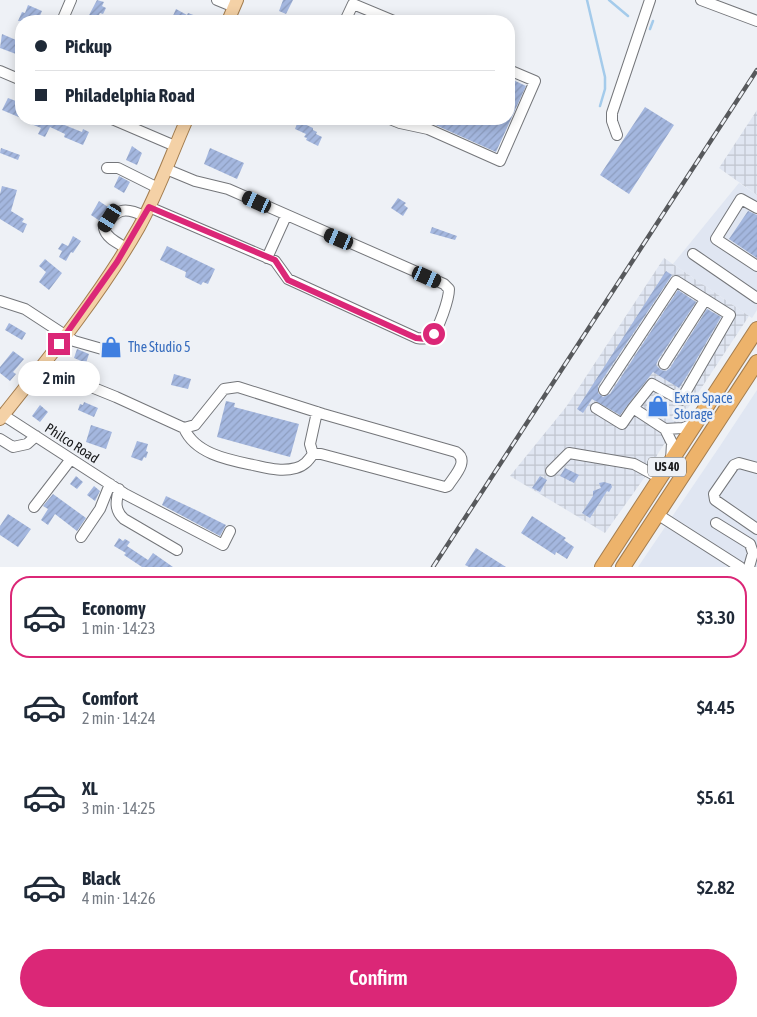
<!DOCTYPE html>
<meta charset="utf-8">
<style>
body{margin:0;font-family:"Asap Condensed",sans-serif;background:#f6f6f7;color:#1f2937;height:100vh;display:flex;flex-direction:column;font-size:19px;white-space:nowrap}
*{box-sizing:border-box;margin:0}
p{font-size:16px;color:#747a83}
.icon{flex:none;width:28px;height:28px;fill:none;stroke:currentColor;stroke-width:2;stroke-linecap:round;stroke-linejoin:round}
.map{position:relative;height:567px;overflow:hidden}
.drawer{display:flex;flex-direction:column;background:#fff;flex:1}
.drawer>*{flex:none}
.hud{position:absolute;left:15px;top:15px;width:500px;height:110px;border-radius:20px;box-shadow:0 2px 12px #0003;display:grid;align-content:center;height:110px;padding:0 20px;background:#fff}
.end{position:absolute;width:22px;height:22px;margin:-11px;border:6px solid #db2777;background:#fff;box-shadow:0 0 0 2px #fff}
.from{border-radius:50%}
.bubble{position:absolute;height:35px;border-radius:18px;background:#fff;box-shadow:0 2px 12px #0003;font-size:16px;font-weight:600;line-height:35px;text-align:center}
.car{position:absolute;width:15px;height:30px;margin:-15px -8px;border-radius:6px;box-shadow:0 0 4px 1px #0007;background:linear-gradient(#222 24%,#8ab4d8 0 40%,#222 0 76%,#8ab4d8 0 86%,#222 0)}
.hud b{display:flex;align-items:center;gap:18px;height:48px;font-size:19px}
.hud b+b{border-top:1px solid #e0e1e3}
.hud i{width:12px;height:12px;background:#1f2937}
ul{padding:9px 0 0;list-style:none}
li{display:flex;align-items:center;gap:15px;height:82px;margin:0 10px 8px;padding:0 10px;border:2px solid transparent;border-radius:20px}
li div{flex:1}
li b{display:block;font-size:19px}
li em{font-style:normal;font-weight:600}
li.current{border-color:#db2777}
li>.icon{width:45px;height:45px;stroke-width:1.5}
.action{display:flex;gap:10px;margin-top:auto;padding:10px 20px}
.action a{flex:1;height:58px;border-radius:30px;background:#db2777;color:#fff;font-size:20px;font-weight:600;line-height:58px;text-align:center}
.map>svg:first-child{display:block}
</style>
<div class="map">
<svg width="757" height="567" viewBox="0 0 757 567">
<defs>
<pattern id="industrial-grid" width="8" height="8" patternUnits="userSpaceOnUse" patternTransform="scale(1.25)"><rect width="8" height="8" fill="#e0e6f2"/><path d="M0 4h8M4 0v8" fill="none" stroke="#c0c5cf"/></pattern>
<pattern id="building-hatch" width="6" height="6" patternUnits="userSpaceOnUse" patternTransform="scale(1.25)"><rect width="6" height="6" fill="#a4b7df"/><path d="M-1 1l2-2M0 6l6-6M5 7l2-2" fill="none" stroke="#8d9dbf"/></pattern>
</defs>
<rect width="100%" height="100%" fill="#eef1f6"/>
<path fill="#e0e6f2" d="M739,183L757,195V310L752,318L673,264Z
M757,390V567H638L720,446Z"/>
<path fill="url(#industrial-grid)" d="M757,110V195L719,168Z
M664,258L749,316L657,455V460L605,533L510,476L566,407Z"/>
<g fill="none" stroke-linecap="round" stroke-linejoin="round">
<path stroke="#a4cbeb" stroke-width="2.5" d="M587,0L605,77V89L600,106
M609,0L628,16
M650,29L653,21"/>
</g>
<path fill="url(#building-hatch)" d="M97,0L104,2L102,6L106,8L103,14L100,13L96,21H92L87,19Z
M283,0H293L286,14L279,11Z
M28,5L42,11L38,20L35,18L34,21H18L22,12L25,13Z
M176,9L187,15L188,13L199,17L197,21H178L172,18Z
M2,34L16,40L17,37L21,39V44L16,54L0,48Z
M509,78L526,86L496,152L422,119H509Z
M8,98L21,103V118L2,110Z
M645,107L674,125L629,194L600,175Z
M33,119H53L52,120L82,132L83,129L89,132L83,145L64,137L65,134L50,127L45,137L38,134L41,128L31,124Z
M298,121L313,128V130L317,132L316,134L322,137L318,146L306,140L307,138L304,137L306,134L295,129Z
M132,146L142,153L137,165L126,160Z
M1,148L20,155L18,160L0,153Z
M210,148L244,163L237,179L204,164Z
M119,176L130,182L124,193L114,187Z
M2,186L17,190L11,211L24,219L22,222L27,224L23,233L0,219V194Z
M398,198L406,203L404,205L408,208L403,216L391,208Z
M99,201L111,209L100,221L91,215Z
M748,211L757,215V258L729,239Z
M432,227L457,236L455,240L430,233Z
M73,236L81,241L73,253L71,252L66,261L59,257L62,251L58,249L62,243L68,246Z
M167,246L215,269L208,284L203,282L201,285L185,277L186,272L160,260Z
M45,259L62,273L49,290L39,282L46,272L39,266Z
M666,271L672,275L598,386V393L603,397L610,394L678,290L696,302L658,360L656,365L661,370L666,371L670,368L707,309L721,317L688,374L679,388L653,372L620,415L592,399L583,413L577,409Z
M9,323L26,333L22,340L5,330Z
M77,349L89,354L86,363L74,358Z
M13,351L24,359L13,372L16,374L10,381L0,373V367Z
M174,374L191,379L188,389L171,385Z
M659,398L665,403L659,417L650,411Z
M226,401L235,403L234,407L299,424L290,457L217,437Z
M84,402L98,408L94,417L78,410L80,404L83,405Z
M40,405L48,412L40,422L32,416Z
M91,425L112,432L106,449L86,442Z
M137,441L148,444L146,451L148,452L146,458L144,457L142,461L131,457Z
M565,468L579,475L574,483L560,476Z
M76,476L83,482L77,489L70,484Z
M540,476L547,480L540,492L532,488Z
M604,482L611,484L612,487L609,492L607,491L590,518L582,513L593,496V491L601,488L599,483Z
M94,486L100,491L95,501L87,495Z
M53,494L86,518L77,531L55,514L48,525L41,520L48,509L43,506Z
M166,496L198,511L226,525L220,536L162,505Z
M8,514L31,529L18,547L0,535V526Z
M532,516L566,538L564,540L574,547L567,559L556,552L555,555L521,533Z
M119,538L123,541L125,539L130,542L127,546L148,560L153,553L173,567H142L124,555L126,553L114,546Z
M476,548L506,567H469L465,565Z"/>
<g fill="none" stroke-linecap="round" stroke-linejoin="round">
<g stroke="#74767a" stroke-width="12">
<path id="minor" d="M217,0L234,7
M701,0L757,21
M62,21L71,0
M345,21L353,4L394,21
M0,71L21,80
M112,119L175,146
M390,119L400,123L428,129L500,161L535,81L509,70
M617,135L612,121V113L650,0
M107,168H118L158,188
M149,207L275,261L288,279L417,338C423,339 427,339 432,335C439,329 449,299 449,289L444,284L228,189L195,181L166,169
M757,208L741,199L716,239L757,266
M126,248C118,243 106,238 104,228C116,209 124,206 144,216
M693,254L757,298
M267,258L286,216
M0,301L25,309L74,341L102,349
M664,364L705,300
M42,367L116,397L184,428C195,454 229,460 253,465C268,468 281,472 296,468C304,466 308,461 313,454L310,444L317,412
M604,390L676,281L730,315L681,400L652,384L633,408
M596,408L622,424L633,408L665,429L672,443L671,460
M3,415L125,494L223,545L230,531
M184,428L195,425L224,389L238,387L323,414L456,452C470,461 454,476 448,486L445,487L321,454H313
M665,429L683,428L695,423
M0,439L13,447L27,444L36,436
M757,468L739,463L734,465L714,494L715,500L757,529
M551,471L569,453L634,464L660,478
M119,489C116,501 114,510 124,519L177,550
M34,507L71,459
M657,514L740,567
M716,523L750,544L753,553L749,567
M81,537L100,509L110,484"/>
</g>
<g stroke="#a37d4f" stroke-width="14">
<path id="major" d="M228,21L237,0
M0,419C48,359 101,294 139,227C158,193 171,155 187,119"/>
</g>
<g stroke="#a37d4f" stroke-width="16">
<path id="highway" d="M602,567L757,329
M623,567L757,362"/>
</g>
<use href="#minor" stroke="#fff" stroke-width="10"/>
<use href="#major" stroke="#f4d1a6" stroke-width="12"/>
<use href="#highway" stroke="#edb36b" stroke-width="14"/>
<g stroke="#57595c" stroke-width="4.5">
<path id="rail" d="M433,567L757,70"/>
</g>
<use href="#rail" stroke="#eef1f6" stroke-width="2.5" stroke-dasharray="8" stroke-linecap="butt"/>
</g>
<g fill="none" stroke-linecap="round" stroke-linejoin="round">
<path stroke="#db2777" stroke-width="6" d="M59,344L117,262L149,207L275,260L288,280L416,338L426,339L434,334"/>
</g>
<defs>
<g id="shop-bare" transform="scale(1.725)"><path d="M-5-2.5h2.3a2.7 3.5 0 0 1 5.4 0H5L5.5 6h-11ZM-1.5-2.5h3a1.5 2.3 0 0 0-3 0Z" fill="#3f7fe0" stroke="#eef1f6" stroke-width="2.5" paint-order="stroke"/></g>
</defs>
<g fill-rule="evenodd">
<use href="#shop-bare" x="111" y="347"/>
<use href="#shop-bare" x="658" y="406"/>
</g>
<g text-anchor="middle" stroke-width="5" stroke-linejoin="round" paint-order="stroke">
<rect fill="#eef1f6" stroke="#595a5d" stroke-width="1" x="648" y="457.5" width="38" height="19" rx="4"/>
<g font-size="12" font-weight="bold" fill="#191a1c">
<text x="667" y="471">US 40</text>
</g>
<g font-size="14" fill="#366cbe" stroke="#eef1f6" text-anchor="start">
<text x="128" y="352">The Studio 5</text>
<text x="674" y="403">Extra Space<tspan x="674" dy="16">Storage</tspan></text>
</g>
<g font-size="14" fill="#191a1c" stroke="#eef1f6">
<text transform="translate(72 443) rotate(33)" y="5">Philco Road</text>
</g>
</g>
</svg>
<i class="end from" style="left:434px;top:334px"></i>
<i class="end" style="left:59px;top:344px"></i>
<div class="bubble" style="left:18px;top:361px;width:82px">2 min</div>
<i class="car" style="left:257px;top:202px;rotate:295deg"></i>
<i class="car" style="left:110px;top:218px;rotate:212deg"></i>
<i class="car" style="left:339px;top:239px;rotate:293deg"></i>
<i class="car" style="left:427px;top:277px;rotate:114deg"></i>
<div class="hud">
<b><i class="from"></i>Pickup</b>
<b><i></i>Philadelphia Road</b>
</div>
</div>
<section class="drawer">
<ul>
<li class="current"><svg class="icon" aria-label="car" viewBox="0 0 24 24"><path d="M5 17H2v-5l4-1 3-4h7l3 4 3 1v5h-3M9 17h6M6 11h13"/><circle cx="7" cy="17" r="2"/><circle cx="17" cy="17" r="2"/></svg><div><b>Economy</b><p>1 min · 14:23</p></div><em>$3.30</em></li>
<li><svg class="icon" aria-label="car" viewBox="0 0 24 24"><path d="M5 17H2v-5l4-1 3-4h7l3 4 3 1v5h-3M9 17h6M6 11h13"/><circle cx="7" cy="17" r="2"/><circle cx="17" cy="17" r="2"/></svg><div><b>Comfort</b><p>2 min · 14:24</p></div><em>$4.45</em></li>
<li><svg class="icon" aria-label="car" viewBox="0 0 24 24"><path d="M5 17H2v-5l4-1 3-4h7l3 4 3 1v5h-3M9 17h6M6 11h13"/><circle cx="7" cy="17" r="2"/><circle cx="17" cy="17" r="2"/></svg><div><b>XL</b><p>3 min · 14:25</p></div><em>$5.61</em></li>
<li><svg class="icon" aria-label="car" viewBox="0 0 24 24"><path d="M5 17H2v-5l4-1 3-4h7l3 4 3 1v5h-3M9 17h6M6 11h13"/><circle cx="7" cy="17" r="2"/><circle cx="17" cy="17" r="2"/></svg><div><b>Black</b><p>4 min · 14:26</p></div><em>$2.82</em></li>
</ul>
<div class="action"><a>Confirm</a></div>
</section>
